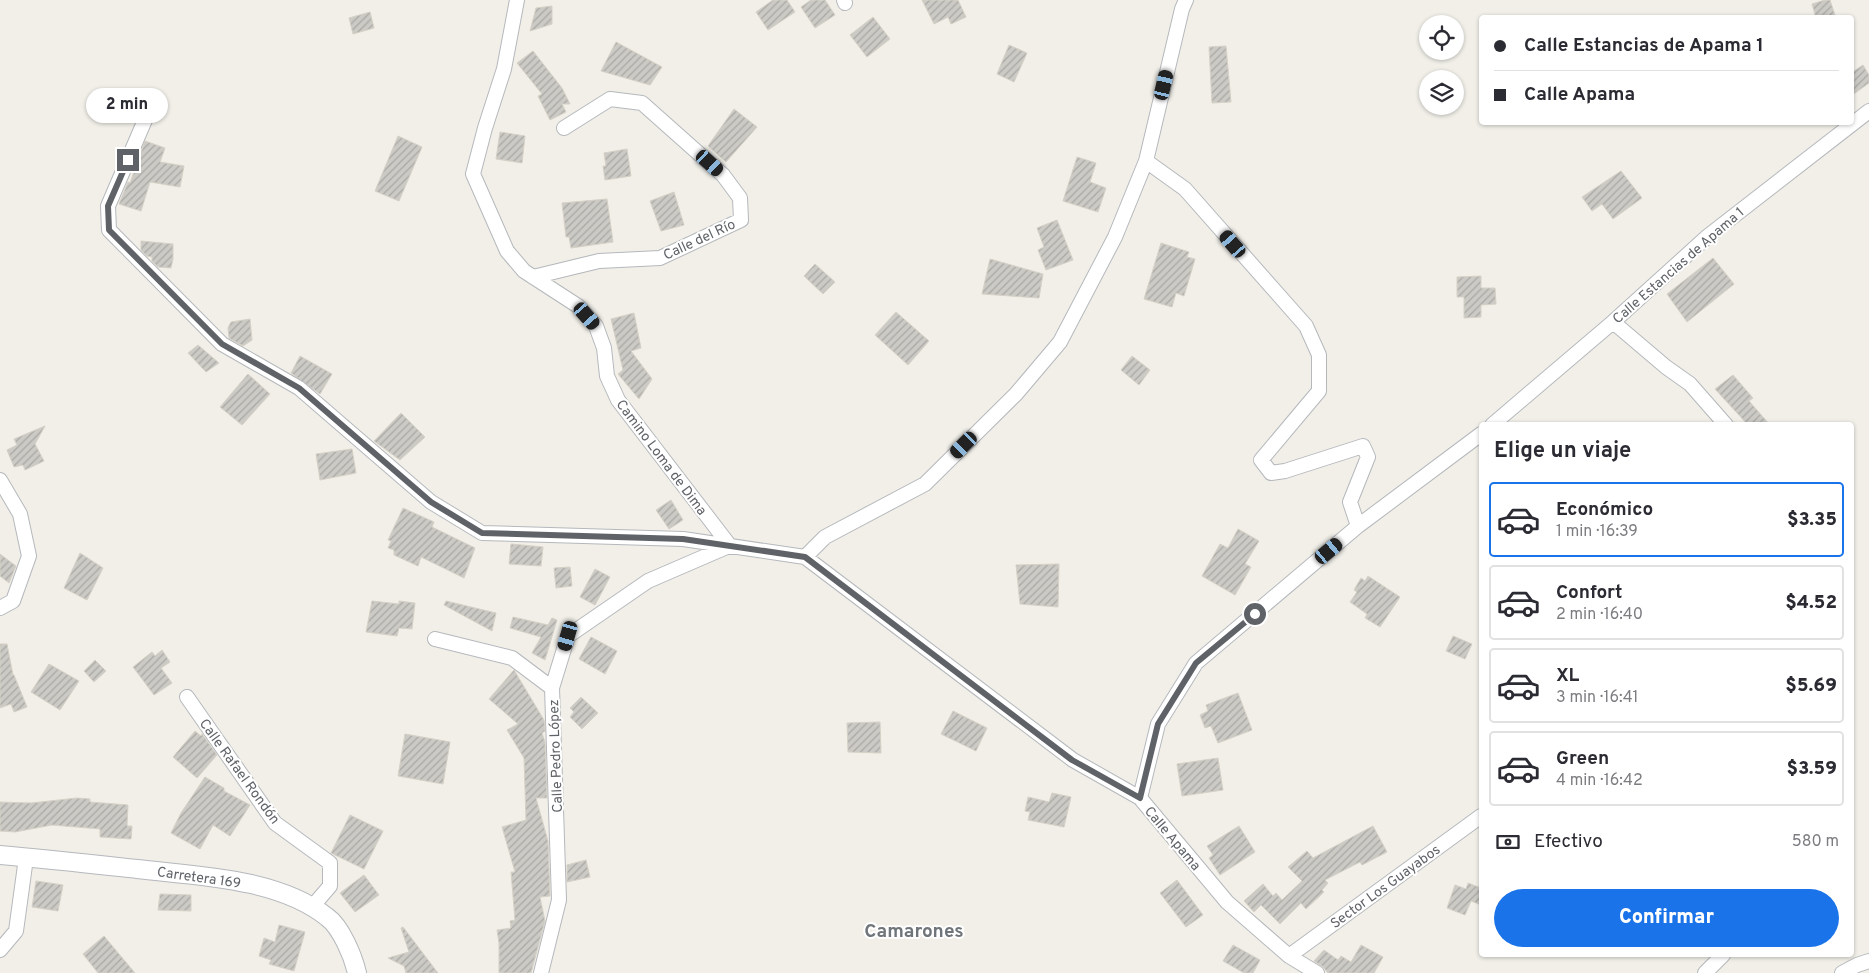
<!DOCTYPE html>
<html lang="es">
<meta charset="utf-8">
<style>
body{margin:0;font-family:Overpass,sans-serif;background:#f7f7f7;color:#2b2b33;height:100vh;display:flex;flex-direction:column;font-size:19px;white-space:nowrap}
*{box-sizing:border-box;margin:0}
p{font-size:16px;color:#7c7c81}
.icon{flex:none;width:28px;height:28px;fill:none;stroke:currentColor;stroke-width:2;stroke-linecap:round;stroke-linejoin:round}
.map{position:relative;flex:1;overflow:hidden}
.details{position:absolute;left:1479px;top:422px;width:375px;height:535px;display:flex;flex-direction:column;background:#fff;border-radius:5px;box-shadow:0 1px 4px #0004}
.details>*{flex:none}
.hud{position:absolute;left:1479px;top:15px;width:375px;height:110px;border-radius:5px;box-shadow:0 1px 4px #0004;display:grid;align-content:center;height:110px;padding:0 15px;background:#fff}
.buttons{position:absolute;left:1419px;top:15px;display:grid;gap:10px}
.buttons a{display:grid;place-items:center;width:45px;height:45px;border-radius:50%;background:#fff;box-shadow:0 1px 4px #0004;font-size:25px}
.end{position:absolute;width:22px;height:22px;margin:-11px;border:6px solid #5f6368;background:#fff;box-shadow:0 0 0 2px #fff}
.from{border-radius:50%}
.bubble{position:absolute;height:35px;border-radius:18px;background:#fff;box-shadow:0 1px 4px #0004;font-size:16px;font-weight:800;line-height:35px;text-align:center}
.car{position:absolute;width:15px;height:30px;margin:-15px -8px;border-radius:6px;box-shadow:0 0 4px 1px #0007;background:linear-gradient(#222 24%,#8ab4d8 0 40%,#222 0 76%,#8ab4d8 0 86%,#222 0)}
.hud b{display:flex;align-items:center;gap:18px;height:48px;font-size:19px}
.hud b+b{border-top:1px solid #e1e1e2}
.hud i{width:12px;height:12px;background:#2b2b33}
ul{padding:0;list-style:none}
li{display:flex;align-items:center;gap:15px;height:75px;margin:0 10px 8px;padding:0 5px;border:2px solid #e1e1e2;border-radius:5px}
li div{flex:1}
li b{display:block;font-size:19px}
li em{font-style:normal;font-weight:800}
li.current{border-color:#1a73e8}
li>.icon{width:45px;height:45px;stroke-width:1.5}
h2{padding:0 15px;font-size:22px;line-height:60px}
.pay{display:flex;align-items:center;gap:12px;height:55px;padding:0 15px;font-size:19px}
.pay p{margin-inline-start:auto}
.primary-button{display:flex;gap:10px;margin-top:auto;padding:10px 15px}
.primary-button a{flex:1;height:58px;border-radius:30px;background:#1a73e8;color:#fff;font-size:20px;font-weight:800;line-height:58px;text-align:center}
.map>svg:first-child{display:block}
</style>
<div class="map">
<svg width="1869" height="973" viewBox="0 0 1869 973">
<defs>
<pattern id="building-hatch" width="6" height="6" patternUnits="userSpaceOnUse" patternTransform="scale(1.25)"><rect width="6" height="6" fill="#cccac5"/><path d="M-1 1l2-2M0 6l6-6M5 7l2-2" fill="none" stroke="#a9a8a4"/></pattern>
</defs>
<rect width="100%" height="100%" fill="#f1efe8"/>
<path fill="url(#building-hatch)" stroke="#d6d1c6" d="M773,0H787L795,12L768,30L756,12Z
M811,0H825L835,15L815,28L801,7Z
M922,0H958L966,17L951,24L948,17L934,24Z
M1825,0H1830L1836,18H1816L1812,4Z
M552,6V24L530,31L536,8Z
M370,12L374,28L353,34L349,18Z
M873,17L890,39L867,57L850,35Z
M616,42L662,67L650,85L601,71Z
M1009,45L1027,53L1014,82L997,74Z
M1226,46L1231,102L1212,103L1209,47Z
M533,51L562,88L570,104H562L566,112L550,120L538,96L542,94L517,63Z
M1863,65L1869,75V83L1851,96V73Z
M734,109L757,127L726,162L708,146Z
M500,132L525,136L522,163L496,159Z
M398,136L422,147L399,201L375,191Z
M145,141L165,148L160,162L184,166L180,187L150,182L141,211L119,204L128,182L130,183Z
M627,149L631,176L605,180L603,166H606L604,153Z
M1077,157L1096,163L1090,182L1106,188L1098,212L1063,201Z
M1621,171L1642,198L1613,219L1602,204L1592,211L1582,197Z
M674,192L684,225L661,231L650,201Z
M607,199L613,242L571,248L569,237H566L562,203Z
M1057,220L1073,260L1046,270L1038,250L1044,247L1037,228Z
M141,241L173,244V259L171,268L158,267L152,261V257L147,256L141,250Z
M1161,243L1189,252L1187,257L1195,259L1184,296L1176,293L1172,307L1144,299Z
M1713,258L1734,284L1687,322L1667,294Z
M990,259L1043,274L1039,298L982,294Z
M815,264L835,282L823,294L804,276Z
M1481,276V288H1495L1496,304L1481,305V317L1464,318V297H1457V277Z
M896,312L929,341L908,365L875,335Z
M634,313L641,348L631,351L652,379L639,399L618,374L623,370L611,319Z
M250,319L252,340L243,346L229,338L228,328L231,322Z
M198,345L219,363L206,372L188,353Z
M300,356L332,374L320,394L291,373Z
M1132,356L1150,370L1139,385L1121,370Z
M248,374L270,394L242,425L220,407Z
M1733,375L1753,398L1749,401L1770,425H1748L1715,389Z
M401,413L425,437L400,460L374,441Z
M45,426L35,444L44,461L25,470L23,465L14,467L7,450L17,445L14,439Z
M352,449L356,473L320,480L316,454Z
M671,500L683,520L669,529L656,510Z
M403,508L434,522L432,527L475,548L464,578L421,557L418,566L394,555V550L388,548L391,541L388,540Z
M1238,529L1259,541L1245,564L1251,567L1235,595L1202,576L1220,544L1228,548Z
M511,544L543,547L541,566L509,564Z
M80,553L103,568L87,600L64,588Z
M0,554L16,566L9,583L0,576Z
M1059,564L1058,607L1020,604L1016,565Z
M570,567L572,586L556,588L554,568Z
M595,569L610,577L595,605L580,597Z
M1368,576L1400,597L1380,627L1365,618L1367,614L1350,602L1357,592L1354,590L1361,578L1365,581Z
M372,601L399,604V601L415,603L412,629L399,628L397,636L366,632Z
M446,601L496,613L492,631L444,605Z
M513,617L548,625L552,618L557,620L545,660L532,653L541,637L510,628Z
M1453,636L1472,644L1465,659L1446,651Z
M591,637L617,651L605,674L579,659Z
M0,644H7L13,675H14L27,707L14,712L11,704L0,708Z
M162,650L170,662L161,668L172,683L154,695L133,667L152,652L155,656Z
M95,660L106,671L94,682L84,671Z
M49,664L79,681L60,710L31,692Z
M514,670L544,720L545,731L542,733L545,742L547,798H536L548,841L550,896L540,897L545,921L531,973H499V943L497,930L511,928L510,921L515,920L511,872H515L502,827L526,820L524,758L507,730L518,724L489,699Z
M1238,693L1252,730L1218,743L1211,726L1205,728L1200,715L1208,711L1206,705Z
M581,697L598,713L582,729L570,717L574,712L570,708Z
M953,711L987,728L976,751L941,734Z
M880,722L881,753L848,752L847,723Z
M195,731L201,736L202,734L217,755L197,778L173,757Z
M405,734L450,742L443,784L398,776Z
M1218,758L1223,790L1182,796L1177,764Z
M205,777L224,788V791L250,805L230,836L213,825L200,849L171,833L181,813Z
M1052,793L1071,797L1064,827L1028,820L1030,812L1025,811L1028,797L1049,802Z
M77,798L90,799V802L128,805L127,826H132L131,839L100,837V829L52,825L15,832L0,831V802L31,803Z
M350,815L383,831L364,869L331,853Z
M1239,826L1255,852L1220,875L1209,858L1213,855L1207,846Z
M1373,826L1387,852L1362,865L1360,862L1325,880L1328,883L1322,890L1324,892L1306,909L1301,903L1280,924L1261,905L1254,912L1244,901L1263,884L1273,896L1276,893L1282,900L1302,881L1288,867L1307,851L1313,858Z
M586,860L590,877L567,882V865Z
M364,875L379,895L355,912L340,893Z
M1177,880L1203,915L1186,927L1160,893Z
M36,881L63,885L58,911L32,907Z
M1468,883L1481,888V905L1471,901L1465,915L1447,908L1455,885L1466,889Z
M160,894L191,895V911L158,910Z
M279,925L305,932L294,971L269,964L271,960L259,956L264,938L275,942Z
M403,927L438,973H406L404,966L388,958L409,952L401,928Z
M104,936L109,942L135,973H98L83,954Z
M1233,945L1260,960L1253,973H1244L1223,961Z
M1361,945L1383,957L1374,973H1328L1322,966L1314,961L1324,950L1338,960L1341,956L1351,962Z"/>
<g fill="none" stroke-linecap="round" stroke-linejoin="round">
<g stroke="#b5b8bc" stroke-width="16">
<path id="minor" d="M517,0L504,69L485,128L473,174L507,251L524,271L578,306L596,326L604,348L607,376L618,400L730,546
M844,0L845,3
M148,113L108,206L109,230L222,344L299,388L431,502L482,533L683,539L805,557L1073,760L1140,798L1227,902L1289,956L1317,973
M1146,161L1185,189L1306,326L1319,355V391L1261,460L1271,473L1285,471L1363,446L1368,457L1350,502L1358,526
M533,277L599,261L660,258L741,220L740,198L723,175L642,103L610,99L564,128
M1613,322L1666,367L1690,384L1726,425
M1492,425L1613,322L1708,236L1869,111
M0,480L20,514L29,556L13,601L0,608
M805,557L825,537L925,484L1016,394L1060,342L1115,237L1146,161L1182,9L1186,0
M435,639L512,658L552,688
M187,697L275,823L330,863V886L312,907
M1140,798L1158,724L1196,663L1358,526L1481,434
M0,950L16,931L26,858
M1289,956L1481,816
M541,973L559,900L552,688L568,636L648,581L729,546
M1705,973L1723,955
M1842,973L1857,965L1869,961"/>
</g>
<g stroke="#b5b8bc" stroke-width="20">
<path id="tertiary" d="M0,855C46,859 91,864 137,869C197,876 278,878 327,917C341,927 353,956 357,973"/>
</g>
<use href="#minor" stroke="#fff" stroke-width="14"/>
<use href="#tertiary" stroke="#fff" stroke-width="18"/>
</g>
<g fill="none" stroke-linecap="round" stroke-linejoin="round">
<path stroke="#5f6368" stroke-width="6" d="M128,160L108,206L109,230L222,344L299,388L431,502L482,533L683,539L805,557L1072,760L1140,798L1158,724L1196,663L1255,614"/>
</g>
<g text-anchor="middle" stroke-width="4" stroke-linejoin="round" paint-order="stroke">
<g font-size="14" fill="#5f6368" stroke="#fff">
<text transform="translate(699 239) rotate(-25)" y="5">Calle del Río</text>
<text transform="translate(1678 265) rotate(-41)" y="5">Calle Estancias de Apama 1</text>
<text transform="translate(662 457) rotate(53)" y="5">Camino Loma de Dima</text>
<text transform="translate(555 756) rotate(-92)" y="5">Calle Pedro López</text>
<text transform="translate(240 771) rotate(54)" y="5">Calle Rafael Rondón</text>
<text transform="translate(1173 838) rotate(50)" y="5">Calle Apama</text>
<text transform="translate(199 877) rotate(8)" y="5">Carretera 169</text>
<text transform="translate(1385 886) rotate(-36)" y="5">Sector Los Guayabos</text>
</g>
<g font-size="19" font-weight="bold" fill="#70757a" stroke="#fff">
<text x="914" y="937">Camarones</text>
</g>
</g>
</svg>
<div class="buttons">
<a><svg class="icon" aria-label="locate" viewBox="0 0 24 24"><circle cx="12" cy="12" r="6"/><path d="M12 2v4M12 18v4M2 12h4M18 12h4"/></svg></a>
<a><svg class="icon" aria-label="layers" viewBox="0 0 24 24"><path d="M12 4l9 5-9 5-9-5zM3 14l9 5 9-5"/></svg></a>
</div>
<i class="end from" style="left:1255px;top:614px"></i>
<i class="end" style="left:128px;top:160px"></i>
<div class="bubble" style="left:86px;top:88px;width:82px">2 min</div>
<i class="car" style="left:1164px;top:85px;rotate:13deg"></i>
<i class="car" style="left:710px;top:163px;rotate:132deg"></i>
<i class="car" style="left:1233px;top:244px;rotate:319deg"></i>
<i class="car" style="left:587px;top:316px;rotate:139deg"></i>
<i class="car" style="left:964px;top:445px;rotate:225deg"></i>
<i class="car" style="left:1329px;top:551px;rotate:50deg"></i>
<i class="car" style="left:568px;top:636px;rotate:196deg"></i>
<div class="hud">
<b><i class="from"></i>Calle Estancias de Apama 1</b>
<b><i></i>Calle Apama</b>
</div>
<section class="details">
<h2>Elige un viaje</h2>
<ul>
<li class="current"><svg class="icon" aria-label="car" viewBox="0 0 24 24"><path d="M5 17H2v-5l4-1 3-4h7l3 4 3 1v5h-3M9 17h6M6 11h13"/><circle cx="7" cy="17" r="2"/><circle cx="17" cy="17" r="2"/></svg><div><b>Económico</b><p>1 min · 16:39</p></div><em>$3.35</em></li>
<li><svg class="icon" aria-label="car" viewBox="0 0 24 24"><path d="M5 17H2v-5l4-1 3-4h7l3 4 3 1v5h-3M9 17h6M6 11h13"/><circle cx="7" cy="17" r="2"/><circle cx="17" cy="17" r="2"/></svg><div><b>Confort</b><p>2 min · 16:40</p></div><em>$4.52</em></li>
<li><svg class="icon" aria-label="car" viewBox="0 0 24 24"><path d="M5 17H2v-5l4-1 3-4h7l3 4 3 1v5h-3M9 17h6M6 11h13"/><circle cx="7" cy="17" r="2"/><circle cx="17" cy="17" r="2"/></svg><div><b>XL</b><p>3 min · 16:41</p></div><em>$5.69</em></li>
<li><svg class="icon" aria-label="car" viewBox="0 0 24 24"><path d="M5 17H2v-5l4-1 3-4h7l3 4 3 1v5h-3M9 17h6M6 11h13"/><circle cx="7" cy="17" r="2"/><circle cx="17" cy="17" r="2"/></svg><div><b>Green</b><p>4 min · 16:42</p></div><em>$3.59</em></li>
</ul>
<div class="pay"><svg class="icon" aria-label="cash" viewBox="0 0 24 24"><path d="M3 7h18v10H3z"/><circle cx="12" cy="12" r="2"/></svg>Efectivo<p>580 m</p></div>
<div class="primary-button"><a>Confirmar</a></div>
</section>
</div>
